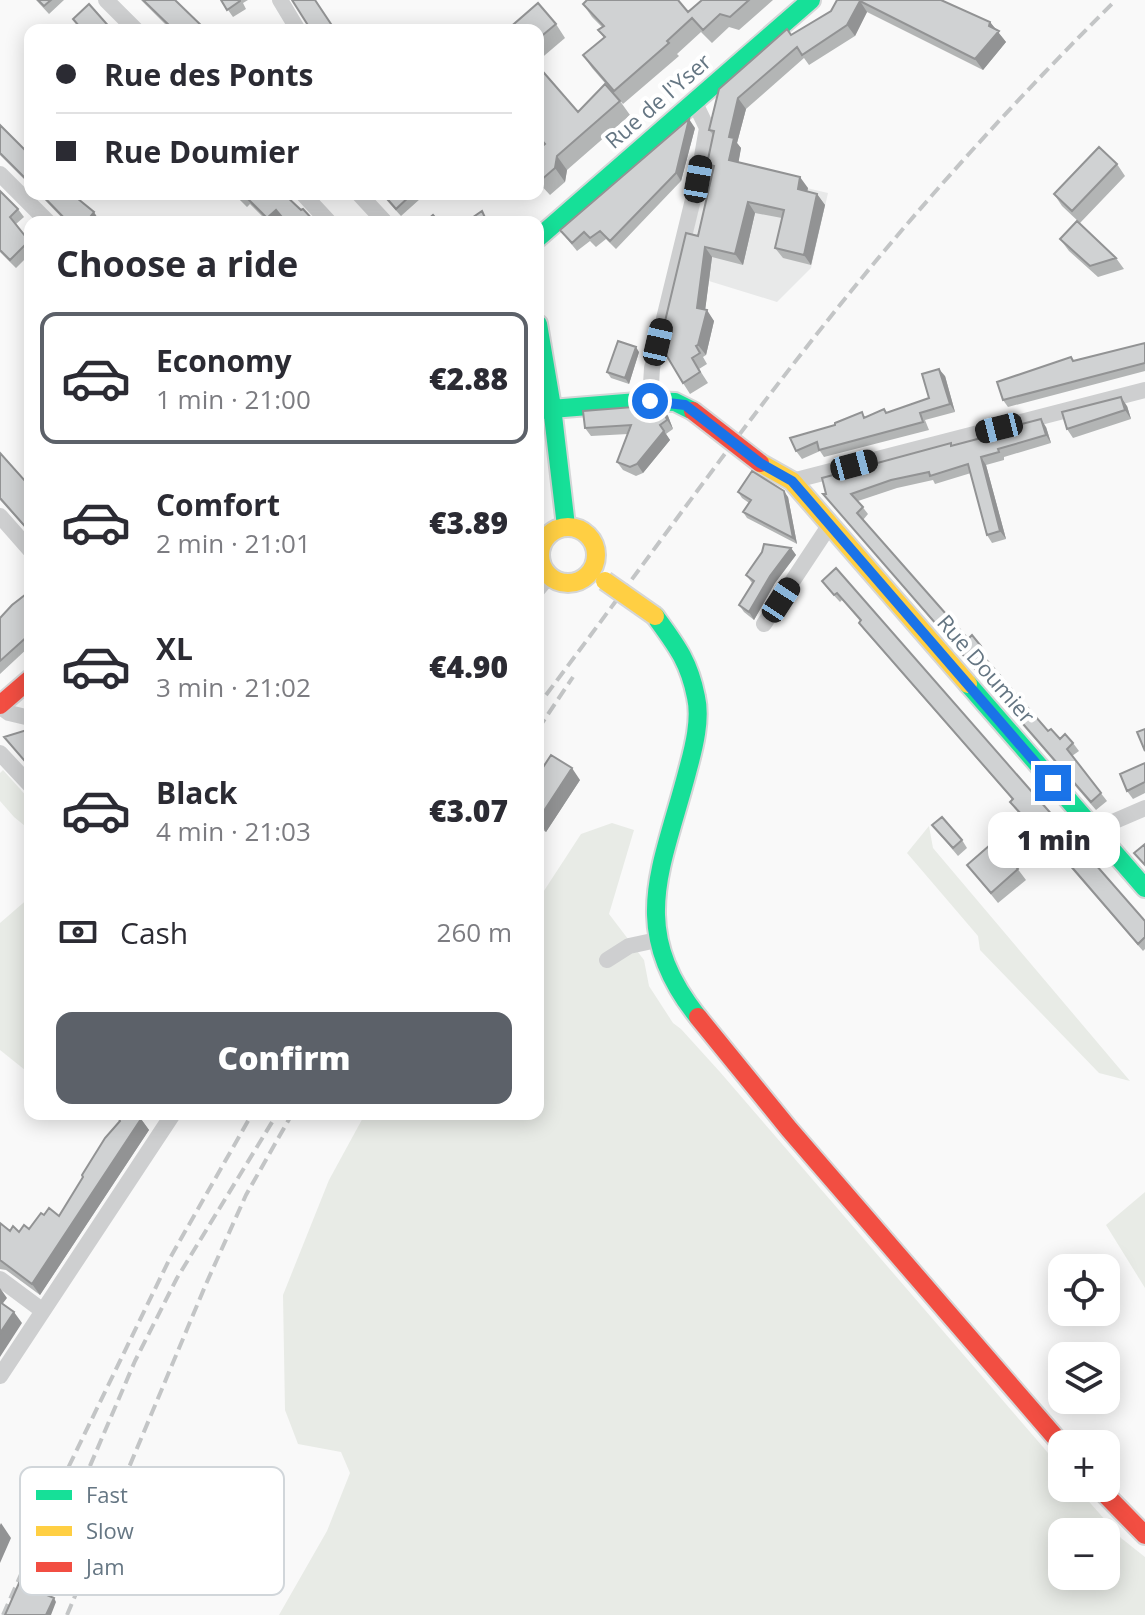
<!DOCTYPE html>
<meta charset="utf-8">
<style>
body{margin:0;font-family:"Open Sans",sans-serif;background:#f2f2f3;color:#2b2b33;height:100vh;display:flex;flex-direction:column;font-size:30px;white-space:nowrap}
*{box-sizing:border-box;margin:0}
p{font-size:26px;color:#7c7c81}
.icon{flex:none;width:44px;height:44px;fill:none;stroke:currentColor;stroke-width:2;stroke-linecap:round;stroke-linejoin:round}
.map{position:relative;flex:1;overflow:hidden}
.sheet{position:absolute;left:24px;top:216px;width:520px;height:904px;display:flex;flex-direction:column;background:#fff;border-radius:16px;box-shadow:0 4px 20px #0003}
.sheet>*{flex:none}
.guide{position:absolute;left:24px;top:24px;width:520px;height:176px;border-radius:16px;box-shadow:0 4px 20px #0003;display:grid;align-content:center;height:176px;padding:0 32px;background:#fff}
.controls{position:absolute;left:1048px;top:1254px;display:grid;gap:16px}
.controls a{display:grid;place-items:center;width:72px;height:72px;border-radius:16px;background:#fff;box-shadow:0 4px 20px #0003;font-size:40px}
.end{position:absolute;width:36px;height:36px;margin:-18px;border:10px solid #1a73e8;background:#fff;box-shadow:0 0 0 4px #fff}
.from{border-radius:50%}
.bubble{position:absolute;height:56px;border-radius:16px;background:#fff;box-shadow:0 4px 20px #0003;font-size:26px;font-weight:800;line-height:56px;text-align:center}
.car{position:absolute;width:24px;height:48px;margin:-24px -12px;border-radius:10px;box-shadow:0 0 6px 2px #0007;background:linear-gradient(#222 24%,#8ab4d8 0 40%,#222 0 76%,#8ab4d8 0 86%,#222 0)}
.guide b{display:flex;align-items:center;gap:28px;height:76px;font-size:30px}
.guide b+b{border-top:2px solid #e1e1e2}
.guide i{width:20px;height:20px;background:#2b2b33}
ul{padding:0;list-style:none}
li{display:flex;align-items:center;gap:24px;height:132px;margin:0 16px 12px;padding:0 16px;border:4px solid transparent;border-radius:16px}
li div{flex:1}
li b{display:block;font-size:30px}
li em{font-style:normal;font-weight:800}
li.current{border-color:#5c6169}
li>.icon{width:72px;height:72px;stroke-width:1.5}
h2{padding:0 32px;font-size:36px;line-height:96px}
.pay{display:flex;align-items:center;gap:20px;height:88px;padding:0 32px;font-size:30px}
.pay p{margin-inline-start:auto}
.cta{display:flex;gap:16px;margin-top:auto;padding:16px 32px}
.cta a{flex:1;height:92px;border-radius:16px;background:#5c6169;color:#fff;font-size:32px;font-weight:800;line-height:92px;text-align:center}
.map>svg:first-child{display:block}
</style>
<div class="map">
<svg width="1145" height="1615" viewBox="0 0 1145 1615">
<rect width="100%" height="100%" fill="#f9f9f9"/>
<path fill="#e8e9e9" d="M709,165L828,193L811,268L777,302L683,273Z"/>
<path fill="#e8ebe6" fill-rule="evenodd" d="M3,770L30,800V830L14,817L0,801V773Z
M612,823L634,830L609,914L644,960L649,986L673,1023L681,1029L720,1072L1043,1447L1062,1470V1488H1077L1121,1538L1145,1557V1615H279L327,1531L350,1473L341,1452L298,1444L285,1410L283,1295L329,1180L365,1114H538V900L581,834ZM1062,1532H1106V1576H1062Z
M929,826L933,848L1130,1081L1099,1073L980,950L978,936L907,853Z
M30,897V1074L0,1050V923Z
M1145,1192V1288L1106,1225Z"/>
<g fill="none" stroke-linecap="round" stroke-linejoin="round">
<g stroke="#d5d6d7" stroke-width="22">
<path id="fast" d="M538,238L811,0
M538,324L552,407L566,526
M539,410L650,401L675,402L693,411
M655,616C676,645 689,661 696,697C701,719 694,747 688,769C663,867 626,927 698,1017
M968,684L1145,888"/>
</g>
<g stroke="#d5d6d7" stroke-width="22">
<path id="slow" d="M760,463L792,481L968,684
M540 555a28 28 0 1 1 56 0a28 28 0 1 1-56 0Z"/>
</g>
<g stroke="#d5d6d7" stroke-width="22">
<path id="jam" d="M0,705L30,679
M698,1017L789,1129L1062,1445
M1099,1488L1145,1535"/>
</g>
<path stroke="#cecfd0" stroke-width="16" d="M106,0L136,30
M280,0L298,30
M0,174L48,222
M303,194L329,222
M359,194L385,222
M650,401L652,368L698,179L707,128L694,101
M792,481L1145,390
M0,516L30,550
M538,544L541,545
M538,589L549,576
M764,624L829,526
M0,707L9,713L30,718
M0,753L30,785
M1094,830L1145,808
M607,960L629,946L657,940
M0,1279L43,1311
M0,1376L173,1114"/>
<use href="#fast" stroke="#16e098" stroke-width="18"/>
<use href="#slow" stroke="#ffcf43" stroke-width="18"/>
<use href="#jam" stroke="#f24e42" stroke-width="18"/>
<path stroke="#c3c5c6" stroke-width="4" stroke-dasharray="12 6" stroke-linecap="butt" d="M546,695C655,550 759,402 875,262C951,171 1032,83 1116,0
M538,729L573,677
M3,1615L69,1466L170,1258L252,1114
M26,1615L135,1361L177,1278L277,1114
M67,1615L206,1284L246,1195L292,1114"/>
<g stroke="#d5d6d7" stroke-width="22" stroke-linecap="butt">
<path id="slow-bridge" d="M605,581L655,616"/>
</g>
<g stroke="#d5d6d7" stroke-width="22" stroke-linecap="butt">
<path id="jam-bridge" d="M693,411L760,463"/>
</g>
<use href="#slow-bridge" stroke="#ffcf43" stroke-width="18"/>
<use href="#jam-bridge" stroke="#f24e42" stroke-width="18"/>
</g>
<path fill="#b3b5b5" d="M36,0H64L49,14Z
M141,0H175L206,30H171Z
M221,0H248L243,3L246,9L233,17Z
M702,0H773L739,30L729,27L712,43L701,32L677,54L679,56L623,104L592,68L583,55L604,38L598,30L602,27L592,17L583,4L688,12Z
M837,0H941L990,22L1006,42L983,70L867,12L855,36L809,65L804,58L746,109L737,143L741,148L738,163L808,188L807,192L817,194L825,205L811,265L783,258L775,248L782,218L755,213L743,265L712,257L705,310L714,321L706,355L703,357L707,364L699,369L708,383L690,394L683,383L698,236L713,172L707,164L713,135L709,130L792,35L831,11Z
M556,24L565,38L538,61V30Z
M538,66L578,112L620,101L630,115L567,170L565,182L550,195L538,182V150L544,146L538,139Z
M0,125L29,154L30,153V185L0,155Z
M695,128L681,181L616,249L606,239L596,247L590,241L577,251L560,230Z
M1117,164L1125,176L1080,223L1062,206L1054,194Z
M0,191L18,209L24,217L16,224L30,242V254L16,268L0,252Z
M39,194H72L99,220L97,222H66Z
M234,194H284L315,222H285L282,218L278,222H268L250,204L247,207Z
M381,194H417L420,199L401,216Z
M1060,239L1116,258L1124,269L1098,277L1069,251Z
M1145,343V371L1008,407L1003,400Z
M639,352L629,384L611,378L607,372Z
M945,376L955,412L925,420L929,430L824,457L820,451L802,459L796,451L887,413L929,398Z
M1127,406L1131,419L1073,438L1067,429Z
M633,407L636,411L662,407L668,416L673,429L666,434L670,440L643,473L636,476L623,470L617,462L628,434L591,436L585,428Z
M1046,427L1051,443L1004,457V460L986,465L1006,539L992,543L987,535L971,473L935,484L933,480L897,488L858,501L868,514L863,520L968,639L981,646L987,654L984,656L1048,731L1060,739L1073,743L1079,751L1072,756L1107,801L1096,810L823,494L952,445Z
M0,453L25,481L30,477V533L0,500Z
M738,492L788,497L797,544L747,518L743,512L749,503L742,498Z
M791,548L796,555L775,583L754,620L744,612L739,605L752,583L746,575Z
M836,568L1145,921V949L1143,951L1057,852L1056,853L1015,809L1010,802L1012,799L864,630L859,623L860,621L842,600L840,602L827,588L822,581Z
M30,591V646L0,674V618Z
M1145,763V793L1133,799L1127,791Z
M538,775L580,780L546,832L538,827Z
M932,825L962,840L967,848L958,856Z
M1020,849L1028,859L1017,868L1026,880L998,903L967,865Z
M137,1116L141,1119L149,1130L40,1295L6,1270L0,1269V1223L10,1231L19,1232L29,1229L44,1215L59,1216Z"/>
<path fill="#929394" d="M860,1L867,12L855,36L847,25Z
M990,22L1006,42L983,70L975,59Z
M738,98L746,109L737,143L741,148L737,171L729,160V137Z
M689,119L695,128L681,181L676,173Z
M557,156L567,170L565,182L555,168Z
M800,177L808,188L805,200L798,189Z
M817,194L825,205L811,265L804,255Z
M748,202L755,213L743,265L735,254Z
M276,210L282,218L278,222H270L267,218Z
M94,212L99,220L97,222L91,216Z
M705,247L712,257L704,319L697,308Z
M707,310L714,321L706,355L698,345Z
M636,347L639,352L629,384L625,378Z
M939,369L945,376L955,412L950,404Z
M1121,397L1127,406L1131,419L1125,410Z
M662,407L668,416L673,429L667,420Z
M1041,419L1046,427L1051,443L1046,435Z
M664,431L670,440L643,473L637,464Z
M981,457L986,465L1006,539L1000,531Z
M784,491L788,497L797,544L793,538Z
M791,548L796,555L775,583L754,620L749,612L770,576Z
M572,768L580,780L546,832L538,820Z
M141,1119L149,1130L40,1295L32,1284Z
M0,1288L7,1298L0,1307Z
M14,1312L22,1323L0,1357V1333Z
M1,1523L11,1538L0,1563V1525Z
M54,1598L56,1602L51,1615H46Z"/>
<path fill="#d0d2d3" stroke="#929394" stroke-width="2" d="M38,0H51L44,6Z
M143,0H175L206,30H174Z
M221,0H240V1L227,10Z
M292,0H315L335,30H311Z
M587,0H678L688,12L702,0H749L730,17L720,14L703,30L692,18L667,41L669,43L614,91L583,55L605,37L598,30L604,26L583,4Z
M837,0H941L990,22L989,26L999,31L975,59L860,1L847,25L802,55L797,47L738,98L729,137L734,138L729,160L800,177L798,189L817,194L804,255L775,248L784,210L748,202L735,254L705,247L697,308L707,310L698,345L696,346L700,353L692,358L700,372L683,383L665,353L662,334L686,233L698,236L714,166L707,164L714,131L709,130L719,89L787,29L791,35L831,11Z
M538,3L556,24L538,39V30H507Z
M89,4L112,30L76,29L79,26L73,19Z
M538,66L578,112L605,84L620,101L557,156L555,168L540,181L538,179V150L545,144L538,136Z
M689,119L676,173L610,241L600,231L590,238L584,232L572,243L560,230Z
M0,125L29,154L30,153V183L0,153Z
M1099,147L1117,164L1072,211L1054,194Z
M0,191L18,209L10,217L29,241L10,260L0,250Z
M41,194H72L94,212L91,216L97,222H68Z
M236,194H284L301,210L303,209L315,222H286L276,210L267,218L244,195L241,199Z
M383,194H412L396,209Z
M482,211L487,222H466Z
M433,215L439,222H425Z
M1077,221L1116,258L1090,266L1060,239Z
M618,341L636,347L625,378L607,372Z
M1145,343V363L1003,400L997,382L1071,357L1073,361Z
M939,369L950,404L920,413L923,422L819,450L817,442L796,451L790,438L835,425V423L862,412L864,418L884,409L886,413L929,398L922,374Z
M1121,397L1125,410L1067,429L1062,412Z
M633,407L635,411L651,407H662L667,420L660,425L664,431L637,464L630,467L617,462L631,425L585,428L583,411Z
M1041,419L1046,435L998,449L999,452L981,457L1000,531L987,535L968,464L930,476L929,472L891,480L851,494L863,507L857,513L968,639L972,635L981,646L977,649L1048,731L1051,729L1060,739L1065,734L1073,743L1067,749L1101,793L1091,802L823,494H826L822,478L951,443V446L985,437L984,434Z
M0,453L25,481L30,477V532L0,498Z
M752,471L784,491L793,538L743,512L751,500L738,492Z
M764,544L791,548L770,576L749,612L739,605L754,581L746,575L762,552Z
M836,568L1145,921V937L1138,944L1052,844L1051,846L1010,802L1013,799L859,623L861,620L837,593L834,595L822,581Z
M30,591V634L0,661V618L12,605Z
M30,729V767L4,737Z
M1145,729V751L1137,732Z
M551,755L572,768L538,820V775Z
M1145,763V782L1127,791L1120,774Z
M942,817L962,840L953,848L932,825Z
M1005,832L1020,849L1009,859L1018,869L991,893L967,865Z
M1145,844V865L1134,853Z
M122,1114H134L141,1119L32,1284L0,1260V1223L10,1231L13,1226L19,1232L24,1225L29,1229L41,1213L44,1215L49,1208L59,1216L83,1177L82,1175L105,1138L120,1121L119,1119Z
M0,1302L14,1312L0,1333Z
M19,1583L54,1598L46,1615H5Z"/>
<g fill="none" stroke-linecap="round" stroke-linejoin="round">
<path stroke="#1a73e8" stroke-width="10" d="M650,401L685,405L760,463L792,481L1053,783"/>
</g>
<g text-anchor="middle" stroke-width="8" stroke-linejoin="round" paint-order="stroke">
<g font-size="22" fill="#657683" stroke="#fff">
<text transform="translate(658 101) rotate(-41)" y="8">Rue de l'Yser</text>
<text transform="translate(986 669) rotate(49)" y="8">Rue Doumier</text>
</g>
</g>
<rect x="20" y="1467" width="264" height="128" rx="12" fill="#fff" stroke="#d1d6da" stroke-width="2"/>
<rect x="36" y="1490" width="36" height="10" fill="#16e098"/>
<rect x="36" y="1526" width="36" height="10" fill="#ffcf43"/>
<rect x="36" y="1562" width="36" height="10" fill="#f24e42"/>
<g font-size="22" fill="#657683">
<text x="86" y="1503">Fast</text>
<text x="86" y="1539">Slow</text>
<text x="86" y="1575">Jam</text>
</g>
</svg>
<div class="controls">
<a><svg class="icon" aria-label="locate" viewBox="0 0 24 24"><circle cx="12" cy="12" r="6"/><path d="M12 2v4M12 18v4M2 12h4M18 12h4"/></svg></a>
<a><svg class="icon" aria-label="layers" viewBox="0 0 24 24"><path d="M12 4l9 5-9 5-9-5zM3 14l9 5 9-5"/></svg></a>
<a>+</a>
<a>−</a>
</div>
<i class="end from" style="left:650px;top:401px"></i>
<i class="end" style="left:1053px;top:783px"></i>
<div class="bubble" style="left:988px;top:812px;width:132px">1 min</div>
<i class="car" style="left:698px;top:179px;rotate:10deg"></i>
<i class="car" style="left:658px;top:342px;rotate:13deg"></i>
<i class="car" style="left:999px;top:428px;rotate:256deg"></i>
<i class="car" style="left:854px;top:465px;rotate:75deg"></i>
<i class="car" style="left:781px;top:600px;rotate:33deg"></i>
<div class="guide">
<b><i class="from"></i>Rue des Ponts</b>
<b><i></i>Rue Doumier</b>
</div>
<section class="sheet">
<h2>Choose a ride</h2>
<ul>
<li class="current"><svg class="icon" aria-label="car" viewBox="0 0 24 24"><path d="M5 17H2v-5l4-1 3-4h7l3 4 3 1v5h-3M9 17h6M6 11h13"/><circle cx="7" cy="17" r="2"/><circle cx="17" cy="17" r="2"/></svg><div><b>Economy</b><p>1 min · 21:00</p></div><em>€2.88</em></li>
<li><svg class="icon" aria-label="car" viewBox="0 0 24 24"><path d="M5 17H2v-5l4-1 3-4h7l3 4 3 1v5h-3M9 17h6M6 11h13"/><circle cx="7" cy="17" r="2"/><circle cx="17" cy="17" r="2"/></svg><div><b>Comfort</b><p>2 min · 21:01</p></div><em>€3.89</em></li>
<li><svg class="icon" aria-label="car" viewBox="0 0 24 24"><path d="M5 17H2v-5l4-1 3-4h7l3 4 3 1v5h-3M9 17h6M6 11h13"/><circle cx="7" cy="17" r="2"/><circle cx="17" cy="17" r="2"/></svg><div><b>XL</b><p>3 min · 21:02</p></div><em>€4.90</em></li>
<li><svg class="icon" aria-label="car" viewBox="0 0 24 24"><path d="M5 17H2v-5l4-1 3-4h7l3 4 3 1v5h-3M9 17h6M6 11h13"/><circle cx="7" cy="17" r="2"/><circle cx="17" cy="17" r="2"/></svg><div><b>Black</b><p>4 min · 21:03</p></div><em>€3.07</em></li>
</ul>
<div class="pay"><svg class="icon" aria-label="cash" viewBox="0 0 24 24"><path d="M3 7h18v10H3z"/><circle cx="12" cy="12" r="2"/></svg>Cash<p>260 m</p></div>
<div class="cta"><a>Confirm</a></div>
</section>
</div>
